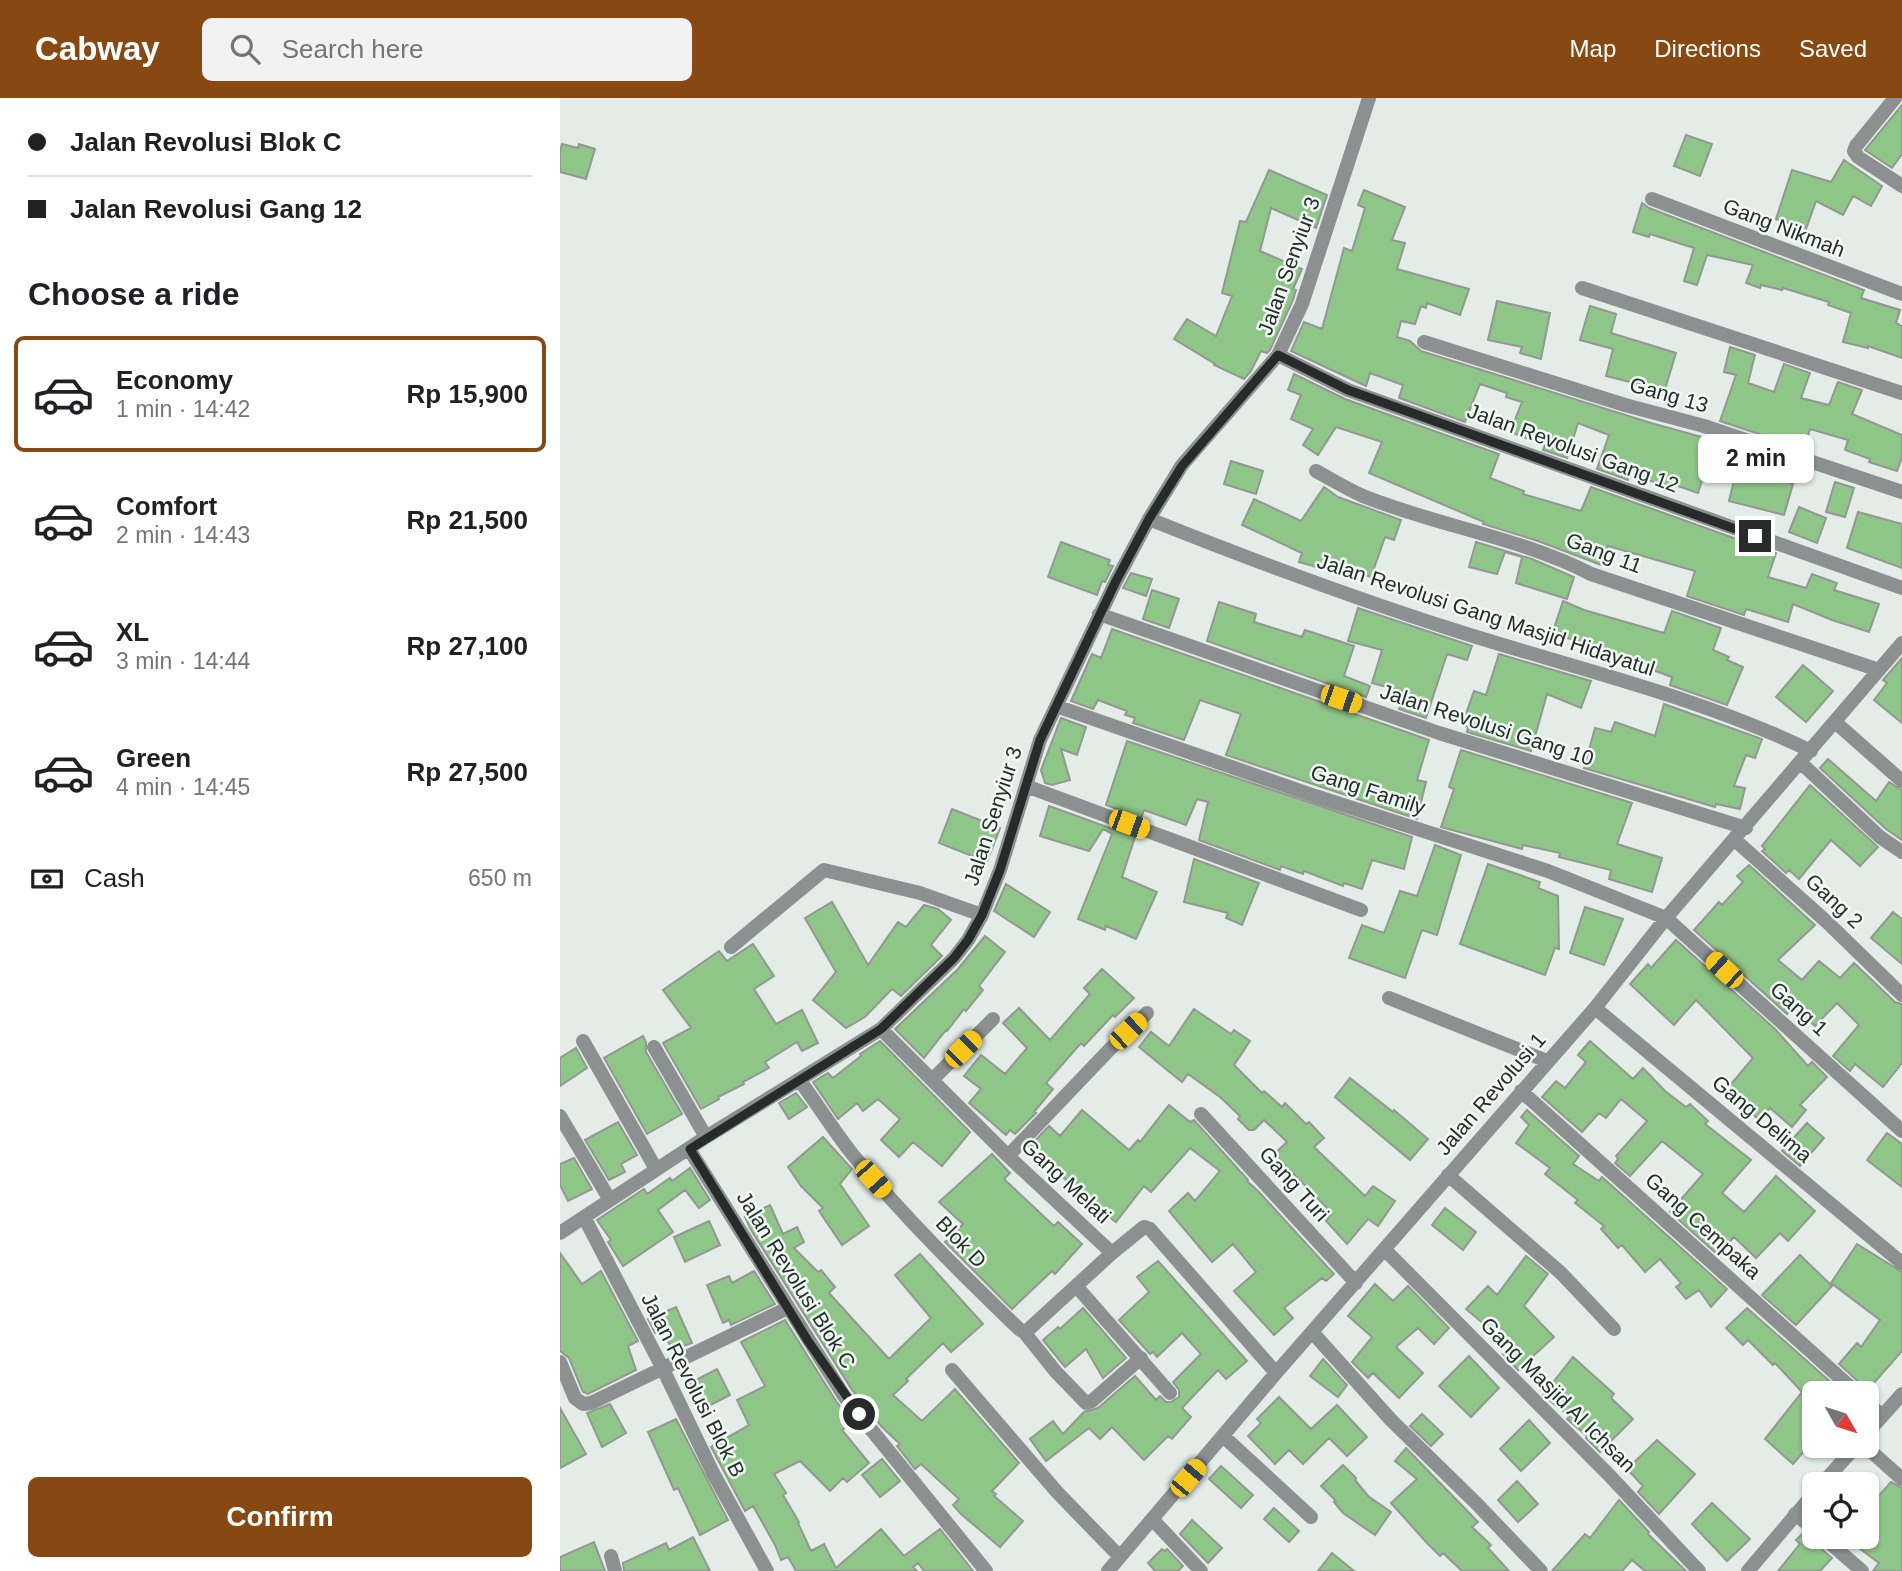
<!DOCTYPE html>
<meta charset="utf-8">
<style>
body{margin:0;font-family:Helvetica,sans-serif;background:#f2f2f2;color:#202124;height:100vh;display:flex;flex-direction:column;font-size:26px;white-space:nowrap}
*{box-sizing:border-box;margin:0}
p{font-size:23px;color:#757577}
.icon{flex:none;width:38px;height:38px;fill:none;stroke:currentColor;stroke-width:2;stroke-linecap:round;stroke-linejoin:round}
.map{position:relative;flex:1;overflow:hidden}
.details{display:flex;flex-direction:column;background:#fff;width:560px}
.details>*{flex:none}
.banner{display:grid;align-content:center;height:154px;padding:0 28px;background:#fff}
.needle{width:46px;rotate:129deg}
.fabs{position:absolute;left:1242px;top:1283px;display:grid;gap:14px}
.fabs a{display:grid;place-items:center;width:77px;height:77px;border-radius:10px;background:#fff;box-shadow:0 2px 5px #0004;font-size:35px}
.end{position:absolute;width:32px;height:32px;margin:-16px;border:9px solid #272b29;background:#fff;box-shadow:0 0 0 4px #fff}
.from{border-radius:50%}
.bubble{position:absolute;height:49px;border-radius:10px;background:#fff;box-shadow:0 2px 5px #0004;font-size:23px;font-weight:600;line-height:49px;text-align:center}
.car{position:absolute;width:21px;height:42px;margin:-21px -10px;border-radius:9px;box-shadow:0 0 5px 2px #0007;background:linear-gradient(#f5c518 24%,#345 0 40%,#f5c518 0 76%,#345 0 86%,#f5c518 0)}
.banner b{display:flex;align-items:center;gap:24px;height:66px;font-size:26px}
.banner b+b{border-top:2px solid #e0e0e0}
.banner i{width:18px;height:18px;background:#202124}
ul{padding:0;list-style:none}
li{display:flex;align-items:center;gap:21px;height:116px;margin:0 14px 10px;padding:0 14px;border:4px solid transparent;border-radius:10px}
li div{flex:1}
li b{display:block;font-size:26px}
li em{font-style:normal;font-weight:600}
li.active{border-color:#884812}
li>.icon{width:63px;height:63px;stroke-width:1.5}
h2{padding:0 28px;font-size:32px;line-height:84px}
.pay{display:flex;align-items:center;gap:18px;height:77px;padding:0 28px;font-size:26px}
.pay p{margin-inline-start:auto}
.action{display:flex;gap:14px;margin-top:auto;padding:14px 28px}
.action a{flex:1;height:80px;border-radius:10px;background:#884812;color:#fff;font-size:28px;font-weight:600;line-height:80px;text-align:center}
header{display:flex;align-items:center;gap:42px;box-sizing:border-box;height:98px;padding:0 35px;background:#884812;color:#fff}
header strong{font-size:33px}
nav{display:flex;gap:38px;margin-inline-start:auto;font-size:24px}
.search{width:490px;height:63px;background:#f2f2f2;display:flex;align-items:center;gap:18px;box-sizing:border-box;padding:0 24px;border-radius:10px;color:#757577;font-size:26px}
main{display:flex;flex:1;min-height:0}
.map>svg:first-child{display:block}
</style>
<header>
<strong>Cabway</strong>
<div class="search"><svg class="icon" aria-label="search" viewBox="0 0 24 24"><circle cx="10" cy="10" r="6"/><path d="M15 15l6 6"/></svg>Search here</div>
<nav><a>Map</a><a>Directions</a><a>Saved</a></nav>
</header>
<main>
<section class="details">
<div class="banner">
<b><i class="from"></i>Jalan Revolusi Blok C</b>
<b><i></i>Jalan Revolusi Gang 12</b>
</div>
<h2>Choose a ride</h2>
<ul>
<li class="active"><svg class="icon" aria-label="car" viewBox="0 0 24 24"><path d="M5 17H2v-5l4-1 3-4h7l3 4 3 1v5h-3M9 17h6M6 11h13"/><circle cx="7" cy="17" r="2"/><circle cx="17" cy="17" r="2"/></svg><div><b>Economy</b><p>1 min · 14:42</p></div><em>Rp 15,900</em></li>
<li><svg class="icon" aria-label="car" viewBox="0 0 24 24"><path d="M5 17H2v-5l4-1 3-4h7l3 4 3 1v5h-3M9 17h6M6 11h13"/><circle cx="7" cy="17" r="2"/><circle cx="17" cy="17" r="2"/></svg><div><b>Comfort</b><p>2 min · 14:43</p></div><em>Rp 21,500</em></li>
<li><svg class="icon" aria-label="car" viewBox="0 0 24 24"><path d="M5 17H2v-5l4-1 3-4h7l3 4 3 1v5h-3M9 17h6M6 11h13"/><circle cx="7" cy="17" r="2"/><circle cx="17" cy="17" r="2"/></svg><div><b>XL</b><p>3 min · 14:44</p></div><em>Rp 27,100</em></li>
<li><svg class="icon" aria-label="car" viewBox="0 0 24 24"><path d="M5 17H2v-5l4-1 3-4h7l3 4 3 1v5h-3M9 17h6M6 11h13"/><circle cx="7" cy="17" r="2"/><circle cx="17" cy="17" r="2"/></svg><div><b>Green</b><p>4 min · 14:45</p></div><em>Rp 27,500</em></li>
</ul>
<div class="pay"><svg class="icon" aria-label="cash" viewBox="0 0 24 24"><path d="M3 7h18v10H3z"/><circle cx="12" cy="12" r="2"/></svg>Cash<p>650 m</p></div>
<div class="action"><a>Confirm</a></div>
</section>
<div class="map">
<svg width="1342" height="1473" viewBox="0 0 1342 1473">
<rect width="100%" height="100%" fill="#e3ece7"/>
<path fill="#8ec687" stroke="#929891" stroke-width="2" d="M1342,7V56L1332,70L1305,52Z
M1126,37L1152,46L1140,78L1114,68Z
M2,46L18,50L19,46L35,51L26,81L0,74V53Z
M1284,62L1322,88L1311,108L1293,98L1283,117L1256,103L1246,131L1216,121L1232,72L1271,84Z
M709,72L767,97L756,130L711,110L700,153L742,171L733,191L736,192L733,202L710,252L707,255L701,253L691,273L684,281L654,267L655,266L614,241L627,221L656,238L672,198L662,195L680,123L686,124Z
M804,92L845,109L832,142L845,145L837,171L909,191L900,217L867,205L866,210L861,208L855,226L841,223L837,239L850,243L861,253L1091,325L1167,346L1160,365L1149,361L1138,395L1115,387V389L1069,378L1068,382L1037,371L1049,337L1018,325L1007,360L983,352L985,347L950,334L962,304L946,299L947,295L920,286L905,324L839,300L843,287L810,275L806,288L731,253L744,224L762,231L784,150L792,153L805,110L798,107Z
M1082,105L1089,110L1304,192L1301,200L1340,212L1336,225L1342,228V260L1308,248V250L1283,244L1291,215L1268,207L1269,204L1223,190L1222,192L1201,187L1200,190L1186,185L1193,167L1147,157L1137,187L1124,183L1134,150L1090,136L1089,139L1073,134Z
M937,203L990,215L981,261L960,255L962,249L928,242Z
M1030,208L1056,216L1051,235L1116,255L1103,298L1076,290L1078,286L1046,278L1053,251L1020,242Z
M1170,249L1195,257L1188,285L1214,294L1224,266L1250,275L1241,300L1269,307L1278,284L1302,292L1292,316L1342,337V359L1337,373L1309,364L1310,361L1285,352L1288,342L1250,331L1244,351L1160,323L1176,277L1164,274Z
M734,276L785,301L939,356L930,380L964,393L963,396L1021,413L1031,389L1216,455L1208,479L1246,490L1252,476L1277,485L1274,492L1319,506L1309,534L1272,522L1233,506L1228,524L1186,511L1184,517L1127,498L1135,473L1048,448L1041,467L978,443L923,426L924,424L809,375L822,344L776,329L758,357L743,347L753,331L731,321L741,297L728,292Z
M671,363L703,373L696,396L664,386Z
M1177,370L1233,386L1224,417L1169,403Z
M1275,384L1294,390L1285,419L1266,414Z
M764,389L778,399L841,422L834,442L825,439L811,479L766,464L764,471L739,464L742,455L682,427L694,401L741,423Z
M1239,409L1266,420L1257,445L1229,434Z
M1298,414L1342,426V470L1287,450Z
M501,444L550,462L548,467L553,468L545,484L542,483L537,497L488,479Z
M916,444L972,461L1014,479L1007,501L956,485L962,459L945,454L937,476L909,469Z
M571,475L592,481L586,498L563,490Z
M592,492L619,501L609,530L583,521Z
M1003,503L1024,512L1104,535L1112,513L1161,530L1153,552L1169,559L1167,562L1183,569L1167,607L1110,587L1112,579L1048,556L1049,551L992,536Z
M659,504L696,516L694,524L742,539L745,532L794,548L784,578L810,588L806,599L647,543Z
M798,510L912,548L907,562L887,556L866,620L839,611L845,594L812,585L822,552L788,543Z
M552,531L869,642L857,682L866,684L857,721L666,657L681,616L640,602L624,642L573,625L575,620L565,617L567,613L538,602L533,611L511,603L532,556L541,560Z
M939,556L1031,583L1021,610L987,596L971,653L907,634L908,629L902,627L914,593L926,597Z
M1342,560V625L1314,602L1327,585L1323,582Z
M1243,567L1273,593L1246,624L1216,599Z
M1104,606L1202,641L1195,660L1186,657L1174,688L1185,690L1180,711L1156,706L1155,709L1024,670L1035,630L1051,634L1055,624L1095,638Z
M501,620L526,629L517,657L501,651L510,682L492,687L485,685L481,672Z
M567,643L852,739L844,771L812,762L802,791L784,785L783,788L744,773L743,776L721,768L720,772L639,742L648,704L637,701L626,727L584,712L581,720L546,707Z
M901,652L1072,705L1057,746L1102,760L1092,794L1049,781L1051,772L999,759L1000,755L963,747L962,751L881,729L894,691L889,689Z
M1268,661L1316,703L1329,684L1342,692V742L1326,731L1260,670Z
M1250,687L1318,749L1300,768L1271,742L1239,781L1229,772L1226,775L1202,753L1205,751L1202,748Z
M489,708L575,739L562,779L597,794L576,841L546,828L545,832L518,821L552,736L543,731L529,753L480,738Z
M392,711L440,730L427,764L379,745Z
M875,747L901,757L877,837L862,832L845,880L789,860L802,827L824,835L840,793L857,798Z
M634,761L699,785L682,827L666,820L668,815L624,804Z
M928,766L980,784L978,790L998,798L999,851L995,850L985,877L900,846Z
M1189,767L1255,827L1218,862L1242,882L1259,863L1280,880L1294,865L1335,904L1342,906V965L1323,989L1295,966L1290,973L1273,958L1299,927L1277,905L1255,928L1234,908L1227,916L1134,832L1159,804L1162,807L1183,784L1177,778Z
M446,786L490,814L474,839L434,813Z
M272,804L308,867L338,824L346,829L364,807L378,811L391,822L371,847L382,858L341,898L332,891L305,919L286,930L253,902L276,874L245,820Z
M1025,809L1063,821L1044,867L1010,855Z
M1333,814L1342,821V866L1311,840Z
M425,838L445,854L419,888L423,892L406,913L404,911L387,933L386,932L364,960L335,931L398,871Z
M1116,842L1215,931L1248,968L1252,964L1267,979L1240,1007L1246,1012L1232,1029L1210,1010L1199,1022L1167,991L1193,960L1136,902L1114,927L1070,886L1088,866L1091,870Z
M193,846L214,878L194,891L216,926L242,912L258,945L242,953L237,944L205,964L209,970L183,984L184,986L158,999L159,1001L141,1011L103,945L131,930L103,892L159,853L167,863Z
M542,871L574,900L555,919L553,917L524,948L521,945L486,985L493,991L474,1014L476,1015L455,1036L450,1032L446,1037L409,1005L421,991L404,978L421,957L445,976L467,950L443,925L459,910L490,942L530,896L524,890Z
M634,911L671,936L674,932L690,943L674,967L702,995L704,993L722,1009L725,1005L746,1026L749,1024L764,1040L754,1049L805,1098L813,1088L835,1103L818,1128L808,1121L787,1146L766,1123L772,1115L714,1056L727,1044L704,1022L694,1032H689L678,1021L680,1018L660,999L628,976L622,984L579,949L591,934L609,948Z
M83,938L86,944V954L122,1016L87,1036L44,960Z
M320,943L410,1034L382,1068L353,1044L339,1059L321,1042L340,1021L318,1001L303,1013L297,1005L278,1021L253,984L268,975L273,980L301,958L300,956Z
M1030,943L1073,981L1083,970L1105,993L1126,1009L1130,1006L1148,1023L1145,1026L1191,1062L1162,1095L1184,1114L1216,1078L1255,1113L1228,1143L1220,1135L1196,1160L1174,1139L1158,1157L1110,1114L1143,1076L1102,1043L1070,1078L1055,1065L1058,1061L1056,1058L1087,1023L1061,1001L1046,1020L1039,1015L1022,1034L982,999L996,983L1005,990L1026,964L1018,957Z
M16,950L27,970L0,988V960Z
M790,980L833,1014L834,1012L868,1041L850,1062L775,999Z
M236,995L247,1009L229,1021L219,1005Z
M609,1007L630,1024L634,1022L688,1082L687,1083L699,1094L774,1176L766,1183L762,1180L724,1210L733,1220L714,1237L674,1193L696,1174L673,1146L652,1164L609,1113L628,1095L635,1103L660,1073L630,1050L591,1094L584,1088L556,1124L525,1101L482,1058L481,1060L469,1049L489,1028L500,1038L522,1012L569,1052L578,1042L580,1044Z
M967,1012L1019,1058L1013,1066L1039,1083L1042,1079L1167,1191L1151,1209L1139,1192L1126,1201L1116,1189L1121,1185L1100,1161L1085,1174L1062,1147L1058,1150L1041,1131L1044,1128L1015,1105L1018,1102L985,1076L990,1070L956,1045L969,1027L961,1019Z
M58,1024L77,1057L61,1066L65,1074L49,1082L25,1042Z
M1247,1025L1264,1040L1240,1068L1222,1053Z
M1327,1035L1342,1046V1089L1307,1062Z
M263,1039L292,1071L280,1086L309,1128L282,1147L259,1113L263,1110L241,1088L228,1069Z
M432,1056L450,1075L444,1081L494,1128L498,1124L522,1146L495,1176L492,1173L452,1211L385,1144L403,1126L379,1104Z
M14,1060L32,1091L8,1103L0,1087V1066Z
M130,1070L150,1102L139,1110L125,1092L98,1112L113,1134L63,1168L48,1144L51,1142L37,1122L84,1091L87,1096L110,1080L112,1083Z
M210,1107L223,1136L237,1129L244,1144L234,1150L258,1174L261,1172L275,1189L269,1195L329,1261L371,1220L335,1177L360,1156L423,1226L391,1254L383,1245L346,1281L348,1283L333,1297L362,1323L395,1291L459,1365L432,1393L436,1396L434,1398L463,1423L440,1449L401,1416L393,1407L399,1401L361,1366L355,1371L337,1348L340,1346L322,1329L292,1292L191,1132L185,1119Z
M885,1110L916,1134L903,1152L872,1127Z
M149,1123L160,1147L125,1164L114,1139Z
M1297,1146L1342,1174V1253L1306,1294L1303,1288L1279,1266L1297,1245L1301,1249L1320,1222L1271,1185Z
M0,1155L22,1186L41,1173L78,1243L68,1248L76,1272L28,1296L23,1294L9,1260L0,1253Z
M1240,1157L1272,1188L1236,1227L1202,1197Z
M966,1158L988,1176L964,1208L994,1239L958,1272L943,1256L951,1249L906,1211L928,1188L937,1197Z
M598,1163L687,1263L666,1281L658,1272L622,1310L631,1319L612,1341L608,1338L584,1362L552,1329L540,1341L529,1330L486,1363L470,1341L493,1323L503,1336L524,1314L538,1310L575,1278L596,1302L600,1298L606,1304H611L619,1299V1292L613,1284L641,1256L622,1235L597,1259L593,1254L590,1256L559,1222L589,1194L577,1179Z
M194,1173L215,1206L171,1227L169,1222L163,1225L147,1187L169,1178L172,1185Z
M815,1186L833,1203L848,1188L889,1230L874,1246L858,1230L836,1249L863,1275L839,1300L813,1275L808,1280L792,1264L812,1239L788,1218Z
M116,1209L132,1245L112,1252L103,1232L95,1235L88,1221Z
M523,1210L566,1260L543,1280L526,1251L505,1269L483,1242L498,1229L500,1231Z
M1187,1210L1283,1295H1255V1332L1247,1342L1251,1345L1233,1366L1205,1341L1242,1294L1215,1265L1213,1267L1188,1242L1183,1247L1166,1230Z
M225,1222L276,1303L293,1325L282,1332L309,1365L287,1384L283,1380L270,1393L240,1363L214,1376L226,1395L223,1397L239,1424L238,1425L251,1453L264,1446L276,1470L321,1431L344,1458L380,1431L413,1473H364L358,1465L353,1469L357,1473H236L228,1459L221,1462L215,1447L193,1408L185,1413L151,1349L189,1327L177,1302L205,1288L181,1244Z
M909,1258L939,1290L911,1319L879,1288Z
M1013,1259L1054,1296L1051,1300L1073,1321L1040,1354L1026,1340L1027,1338L1007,1321L1009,1318L983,1297Z
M763,1261L787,1287L778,1299L750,1278Z
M157,1271L170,1297L139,1313L126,1287Z
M719,1299L751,1331L777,1307L807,1339L787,1358L769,1340L743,1366L729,1352L715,1366L688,1338L701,1325L697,1321Z
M50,1306L66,1335L42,1349L27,1315Z
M0,1310L26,1356L0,1370Z
M862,1316L883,1336L871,1348L850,1328Z
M116,1321L168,1422L140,1437L118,1390L114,1392L88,1334Z
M969,1322L990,1345L961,1373L940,1351Z
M1097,1342L1135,1376L1099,1416L1078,1394L1083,1388L1067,1371Z
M846,1350L918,1424L912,1429L931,1447L928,1450L949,1473H902L883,1455L880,1458L867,1445L831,1405L857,1381L835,1363Z
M322,1361L340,1383L320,1399L302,1377Z
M783,1367L796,1380L795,1382L808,1398L831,1414L815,1437L783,1415L774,1404L776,1403L761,1388Z
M661,1368L693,1397L681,1410L649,1381Z
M957,1383L978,1406L958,1424L938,1402Z
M1331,1384L1342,1390V1473H1313L1319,1465L1283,1438H1307V1411Z
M1059,1402L1089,1434L1088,1436L1126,1473H1085L1072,1462L1062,1473H992L1025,1436L1030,1440Z
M1152,1405L1190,1441L1167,1463L1132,1426Z
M714,1410L739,1433L729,1444L704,1421Z
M632,1422L662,1450L648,1465L620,1436Z
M1243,1435L1272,1460L1260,1473H1218L1240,1446L1236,1442Z
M133,1439L150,1473H64L63,1465L106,1445L109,1452Z
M34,1444L45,1473H0V1459Z
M602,1451L605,1453L607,1451L623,1468L618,1473H595L588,1465Z
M772,1455L794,1473H758Z"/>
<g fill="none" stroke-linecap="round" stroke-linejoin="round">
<path stroke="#8c9090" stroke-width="14" d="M1335,0L1296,48L1294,53L1298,59L1342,88
M1092,101L1342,196
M1022,190L1342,295
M864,244L1065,307L1144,328L1342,394
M718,257L788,292L1342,490
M756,373C771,381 787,391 803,398C877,428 959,439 1031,476L1319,572
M589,421C689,461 791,499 894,532C1013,570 1138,598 1251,653
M539,516L879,635L1186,730
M496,608L755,698L988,773L1106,820L1342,1033
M1275,624L1342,683
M1241,665L1320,739L1342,754
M466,688L801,812
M1175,742L1268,825L1342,897
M171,849L264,772L360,795L422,817
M829,900L987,963
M1035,910L1342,1165
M321,931L448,1058L552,1155L584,1129L590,1131L716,1275
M23,943L96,1071
M94,949L146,1039
M373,981L433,921
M240,983C258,1007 274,1033 293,1057C344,1119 401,1175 459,1231L464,1234L469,1231L552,1155
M961,993L1297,1295
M641,1016L796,1185
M0,1018L50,1102
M129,1051L284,1298L426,1473
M448,1058L549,952L587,915
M888,1077L1001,1175L1054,1231
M24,1119L102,1269L153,1375L207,1473
M0,1135L146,1039L321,931L394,860L408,842L422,817L440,772L480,642L556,483L589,421L622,367L718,257L742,206L809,0
M825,1152L1049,1377L1139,1473
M517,1189L610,1295
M464,1234L496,1274L526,1305L532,1303L581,1260
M753,1235L831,1322L917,1406L981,1473
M0,1264L15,1300L23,1306L31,1305L228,1210
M392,1272L497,1394L560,1459
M1307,1304L1322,1318
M1307,1335L1342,1296
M663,1338L751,1419
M1305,1348L1342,1381
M1262,1386L1296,1348
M1235,1416L1255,1432
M593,1422L641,1473
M1262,1438L1302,1473
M51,1458L55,1473
M548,1473L716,1275L1035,910L1106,820L1342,545
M1188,1473L1255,1394"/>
</g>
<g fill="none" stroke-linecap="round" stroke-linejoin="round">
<path stroke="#272b29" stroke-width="9" d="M299,1316L248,1243L130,1051L321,931L394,860L408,842L422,817L440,772L480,642L556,483L589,421L622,368L718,257L788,292L1195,438"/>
</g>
<g text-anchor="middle" stroke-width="5" stroke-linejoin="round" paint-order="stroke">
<g font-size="21" fill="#272b29" stroke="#f0faf5">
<text transform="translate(1224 130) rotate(21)" y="7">Gang Nikmah</text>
<text transform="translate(729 168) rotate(-70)" y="7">Jalan Senyiur 3</text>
<text transform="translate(1109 297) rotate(16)" y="7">Gang 13</text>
<text transform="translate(1013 350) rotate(20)" y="7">Jalan Revolusi Gang 12</text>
<text transform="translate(1044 455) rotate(21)" y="7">Gang 11</text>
<text transform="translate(926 517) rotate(18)" y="7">Jalan Revolusi Gang Masjid Hidayatul</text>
<text transform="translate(927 627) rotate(18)" y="7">Jalan Revolusi Gang 10</text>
<text transform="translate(808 692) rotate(18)" y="7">Gang Family</text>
<text transform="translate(433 718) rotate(-72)" y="7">Jalan Senyiur 3</text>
<text transform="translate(1274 803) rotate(43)" y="7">Gang 2</text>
<text transform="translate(1239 911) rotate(42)" y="7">Gang 1</text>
<text transform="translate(931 996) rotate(-49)" y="7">Jalan Revolusi 1</text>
<text transform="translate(1202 1021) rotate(40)" y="7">Gang Delima</text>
<text transform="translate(506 1083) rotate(43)" y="7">Gang Melati</text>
<text transform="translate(734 1086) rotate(48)" y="7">Gang Turi</text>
<text transform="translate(1143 1128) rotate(42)" y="7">Gang Cempaka</text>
<text transform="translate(401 1144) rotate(46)" y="7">Blok D</text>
<text transform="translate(236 1182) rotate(58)" y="7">Jalan Revolusi Blok C</text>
<text transform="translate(133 1287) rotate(63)" y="7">Jalan Revolusi Blok B</text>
<text transform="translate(998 1297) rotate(45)" y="7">Gang Masjid Al Ichsan</text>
</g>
</g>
</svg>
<div class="fabs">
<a><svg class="needle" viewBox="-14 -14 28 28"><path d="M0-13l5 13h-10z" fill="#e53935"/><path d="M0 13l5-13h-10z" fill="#757577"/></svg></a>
<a><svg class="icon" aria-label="locate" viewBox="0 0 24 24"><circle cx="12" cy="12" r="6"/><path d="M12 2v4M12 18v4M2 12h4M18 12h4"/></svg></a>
</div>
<i class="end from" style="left:299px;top:1316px"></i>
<i class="end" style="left:1195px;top:438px"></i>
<div class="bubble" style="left:1138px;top:336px;width:116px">2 min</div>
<i class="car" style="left:781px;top:601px;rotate:109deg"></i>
<i class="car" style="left:569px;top:726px;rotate:110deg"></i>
<i class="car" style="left:1164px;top:872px;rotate:312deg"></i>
<i class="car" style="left:568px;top:933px;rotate:46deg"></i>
<i class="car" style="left:403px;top:951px;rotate:45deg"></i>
<i class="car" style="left:313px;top:1081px;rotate:138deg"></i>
<i class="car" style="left:628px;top:1380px;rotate:40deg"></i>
</div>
</main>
